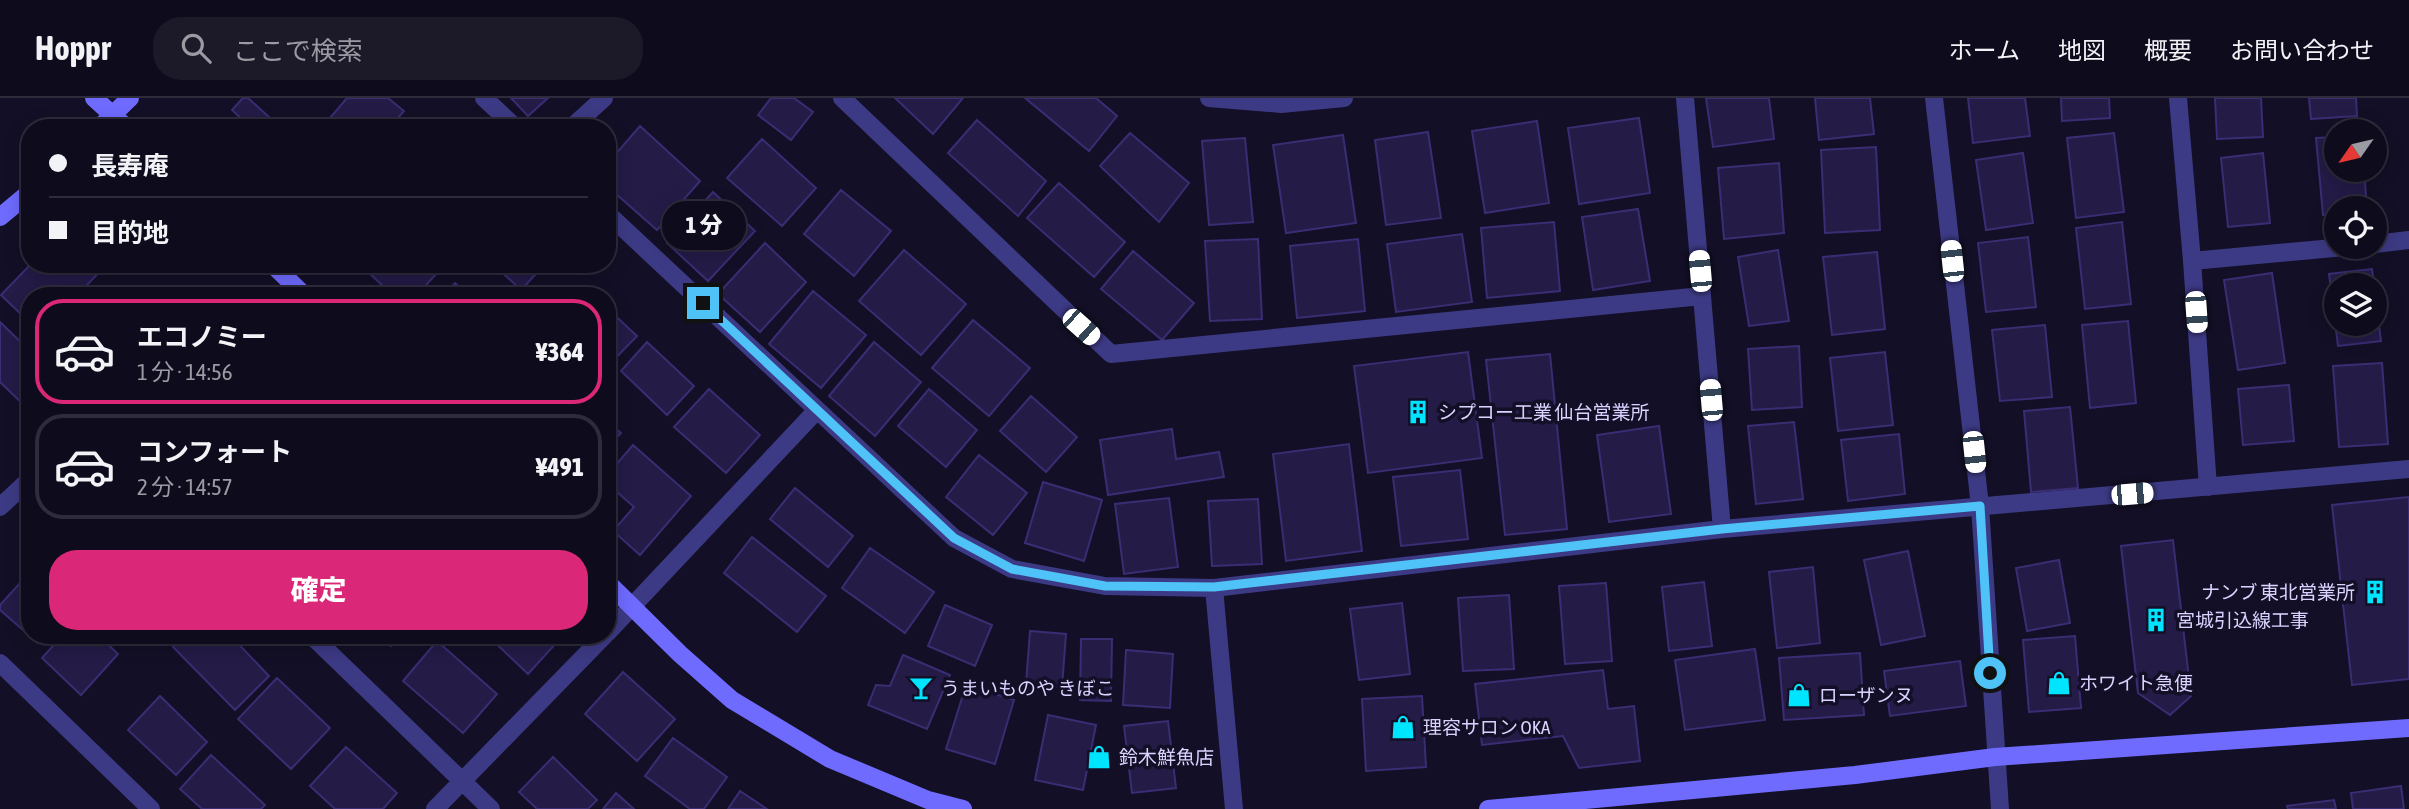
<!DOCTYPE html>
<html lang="ja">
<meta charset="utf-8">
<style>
body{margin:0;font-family:"Asap Condensed","Noto Sans JP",sans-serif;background:#1c1929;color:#f1f3f6;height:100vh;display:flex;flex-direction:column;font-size:26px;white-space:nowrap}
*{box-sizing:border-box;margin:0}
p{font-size:23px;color:#9b9ba3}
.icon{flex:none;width:38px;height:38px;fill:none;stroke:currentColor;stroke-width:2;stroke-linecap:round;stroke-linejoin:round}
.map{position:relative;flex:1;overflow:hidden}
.details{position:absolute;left:21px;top:189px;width:595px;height:357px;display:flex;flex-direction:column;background:#0e0b1c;border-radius:28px;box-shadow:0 4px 18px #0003,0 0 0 2px #2e2b3b}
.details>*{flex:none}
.banner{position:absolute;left:21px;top:21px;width:595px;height:154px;border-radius:28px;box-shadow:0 4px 18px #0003,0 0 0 2px #2e2b3b;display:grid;align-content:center;height:154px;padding:0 28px;background:#0e0b1c}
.needle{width:46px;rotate:236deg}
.controls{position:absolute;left:2324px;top:21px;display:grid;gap:14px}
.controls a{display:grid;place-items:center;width:63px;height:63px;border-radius:50%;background:#0e0b1c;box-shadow:0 4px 18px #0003,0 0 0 2px #2e2b3b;font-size:35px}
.end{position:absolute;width:32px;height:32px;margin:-16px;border:9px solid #4fc3f7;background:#111;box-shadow:0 0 0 4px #111}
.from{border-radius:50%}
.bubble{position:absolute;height:49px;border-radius:24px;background:#0e0b1c;box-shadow:0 4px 18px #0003,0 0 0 2px #2e2b3b;font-size:23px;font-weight:800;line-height:49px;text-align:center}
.car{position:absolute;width:21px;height:42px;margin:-21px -10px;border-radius:9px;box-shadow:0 0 5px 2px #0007;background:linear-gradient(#fff 24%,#345 0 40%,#fff 0 76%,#345 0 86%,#fff 0)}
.banner b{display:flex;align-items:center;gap:24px;height:66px;font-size:26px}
.banner b+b{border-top:2px solid #2e2b3b}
.banner i{width:18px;height:18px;background:#f1f3f6}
ul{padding:12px 0 0;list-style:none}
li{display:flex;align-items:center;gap:21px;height:105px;margin:0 14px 10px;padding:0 14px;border:4px solid #2e2b3b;border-radius:28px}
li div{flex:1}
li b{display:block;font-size:26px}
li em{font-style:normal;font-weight:800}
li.on{border-color:#db2777}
li>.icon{width:63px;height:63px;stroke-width:1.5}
.action{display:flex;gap:14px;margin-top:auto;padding:14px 28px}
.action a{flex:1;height:80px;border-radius:28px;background:#db2777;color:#fff;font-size:28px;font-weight:800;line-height:80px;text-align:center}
header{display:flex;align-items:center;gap:42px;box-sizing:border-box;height:98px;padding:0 35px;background:#0e0b1c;border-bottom:2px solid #2e2b3b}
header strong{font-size:33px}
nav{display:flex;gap:38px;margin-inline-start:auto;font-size:24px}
.search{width:490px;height:63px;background:#1c1929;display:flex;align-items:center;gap:18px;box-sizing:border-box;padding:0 24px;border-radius:28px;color:#9b9ba3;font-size:26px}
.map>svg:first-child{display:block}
</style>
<header>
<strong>Hoppr</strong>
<div class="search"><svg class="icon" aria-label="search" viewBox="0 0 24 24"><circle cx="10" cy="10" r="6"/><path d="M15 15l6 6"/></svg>ここで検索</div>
<nav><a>ホーム</a><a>地図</a><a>概要</a><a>お問い合わせ</a></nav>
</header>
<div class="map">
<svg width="2409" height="711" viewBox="0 0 2409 711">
<rect width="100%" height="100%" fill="#130f26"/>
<path fill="#241b47" stroke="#3b2d73" stroke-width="2" d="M243,0H248L281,30H251L232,12Z
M347,0H388L404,13L389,30H340L329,21Z
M511,0H548L528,18Z
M771,0H794L813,14L791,42L758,17Z
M895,0H963L933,36Z
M1025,0H1096L1117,18L1089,53Z
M1706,0H1769L1774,41L1713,49Z
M1815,0H1870L1874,36L1819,42Z
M1968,0H2025L2030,38L1973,45Z
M2061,0H2109L2110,20L2062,23Z
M2215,0H2261L2263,39L2217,41Z
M2309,0H2356L2357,18L2311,21Z
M1639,20L1650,95L1579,106L1568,30Z
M977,22L1046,83L1018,118L948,55Z
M1537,23L1549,105L1485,115L1472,33Z
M640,28L700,83L657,132L607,88V66Z
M1428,34L1441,120L1386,127L1375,42Z
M1130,35L1189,85L1159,124L1100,68Z
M2114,35L2124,114L2076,120L2067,40Z
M1343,37L1356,125L1286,135L1273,47Z
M2336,39V72H2364L2367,110H2336V116L2323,117L2316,40Z
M1245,40L1253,124L1209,127L1202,43Z
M762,41L816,90L782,128L727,80Z
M1876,49L1880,132L1825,135L1821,52Z
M2023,55L2033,125L1986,132L1976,62Z
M2263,55L2270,125L2228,129L2221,60Z
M1779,65L1784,135L1724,141L1718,70Z
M1059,85L1125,144L1094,179L1027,120Z
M841,92L891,133L854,178L804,136Z
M713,94L755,133L708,183L667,145Z
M1638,111L1650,183L1593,192L1582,119Z
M1554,124L1560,193L1487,200L1481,130Z
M2122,124L2131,206L2085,211L2076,130Z
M1462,136L1472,204L1396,214L1387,146Z
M2028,139L2036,209L1986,214L1978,145Z
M1258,141L1262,221L1210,223L1205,143Z
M1358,141L1365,213L1297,220L1290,148Z
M765,145L806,184L760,234L718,196Z
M904,152L966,206L921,257L859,203Z
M1778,152L1789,223L1749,228L1738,159Z
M1133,153L1194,205L1162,242L1101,191Z
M1877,154L1885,231L1832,237L1823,159Z
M31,166H107L87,187L98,198H30V225L1,197Z
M360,166H430L438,174L416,198H393Z
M493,166H545L521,192Z
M2372,171L2374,187H2336V226H2375V195L2381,243L2338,248L2329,176Z
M2272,175L2285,265L2238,272L2224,182Z
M455,185L469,198H444Z
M813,193L866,237L821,290L769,246Z
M607,210L637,238L607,269Z
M973,222L1030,270L989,318L932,270Z
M2128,223L2136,305L2090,310L2082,227Z
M0,224L30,253V305L26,309L0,284Z
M2045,227L2052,299L2000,303L1992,232Z
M647,244L694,288L667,317L621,273Z
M874,244L921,284L875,338L829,298Z
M1799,248L1802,309L1752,312L1748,251Z
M1468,254L1482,360L1368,375L1354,268Z
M1885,254L1893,327L1838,333L1830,260Z
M1550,256L1567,431L1505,437L1486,262Z
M2382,265L2388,346L2339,349L2333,268Z
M2289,287L2294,343L2243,347L2238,291Z
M709,291L760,337L726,375L674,329Z
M929,291L977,332L946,369L898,328Z
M1031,298L1077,339L1046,374L1000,333Z
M2070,309L2078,390L2031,394L2024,313Z
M607,323L621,335L607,350Z
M1794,324L1803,401L1756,406L1748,328Z
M1659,328L1671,416L1609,424L1597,337Z
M1172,331L1176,361L1219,354L1224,379L1108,397L1100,342Z
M1899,336L1905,396L1848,403L1841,342Z
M1349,346L1362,453L1286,463L1273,356Z
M633,347L691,398L640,457L613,433L634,409L607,385V377Z
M979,357L1027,395L993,437L946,399Z
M1460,372L1468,441L1401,448L1393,379Z
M1043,384L1102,402L1084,463L1025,445Z
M795,390L853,438L828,469L770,421Z
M2409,399V581L2352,587L2332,407Z
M1169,400L1178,469L1124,476L1115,406Z
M1258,401L1262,466L1212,468L1208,403Z
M752,439L826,498L797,534L724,475Z
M2173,442L2191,598L2170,617L2138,595L2121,448Z
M870,450L934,494L905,535L842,490Z
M1908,453L1925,538L1881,547L1864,462Z
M2059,462L2070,525L2027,533L2016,470Z
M1813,469L1820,545L1777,550L1769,474Z
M30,474V537H45L38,545L0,512V507Z
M1704,484L1712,548L1669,553L1662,489Z
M1606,485L1612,563L1565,566L1559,488Z
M1509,497L1514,571L1463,573L1458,500Z
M1402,505L1410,576L1359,582L1350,511Z
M945,507L992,527L975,568L928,548Z
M1030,533L1066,536L1062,589L1026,586Z
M63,537H98L118,556L81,597L42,560Z
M185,537H230L269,578L235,612L173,549Z
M379,537H401L391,548Z
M487,537H552L558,543L528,576Z
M2075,538L2081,610L2029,614L2023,542Z
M1081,541H1112L1111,603L1080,602Z
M437,543L497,596L463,635L403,583Z
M1755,551L1765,622L1685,632L1675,562Z
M1126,552L1173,556L1170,610L1123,607Z
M1860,555L1864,617L1784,622L1779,560Z
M903,557L950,577L927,631L868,607L876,587L890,588Z
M1960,563L1966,608L1890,618L1884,573Z
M1603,572L1608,611L1634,608L1640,663L1579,670L1563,638L1482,647L1475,586Z
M623,574L675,621L637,663L585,616Z
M277,580L330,630L291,671L238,621Z
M966,587L1014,602L995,666L946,651Z
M160,598L207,644L176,677L128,632Z
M1422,598L1426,669L1366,673L1362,601Z
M1048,617L1096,627L1083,692L1035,682Z
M1168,623L1176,690L1132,695L1124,628Z
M673,640L727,679L704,711H690L645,678Z
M346,649L397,695L383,711H335L310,688Z
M211,657L265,707L261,711H202L180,691Z
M553,659L597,702L588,711H537L519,694Z
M2401,688L2404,711H2353L2351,695Z
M740,693L767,711H728Z
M616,695L634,711H603Z
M2334,702L2336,711H2288L2287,708Z"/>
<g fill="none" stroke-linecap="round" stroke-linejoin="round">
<path stroke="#3d3a85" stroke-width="18" d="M484,0L516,30
M842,0L1111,256L1702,198
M1209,0L1281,6L1344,0
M1685,0L1722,431
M1934,0L1980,408L2000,711
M2178,0L2192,163L2208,389
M571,30L604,0
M607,115L954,440L1012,471L1105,488L1214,490L1722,431L2409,371
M2375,146L2409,142
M2192,163L2344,149
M0,409L30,381
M1214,490L1234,711
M607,535L817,312
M311,537L491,711
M0,565L151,711
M435,711L605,537"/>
<path stroke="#6f6bff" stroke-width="18" d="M94,0L127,30
M99,30L130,0
M0,119L30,94
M272,166L305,198
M607,484L680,556L732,602L830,661L928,702L963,711
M1488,711L1855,677L1995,659L2409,630"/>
</g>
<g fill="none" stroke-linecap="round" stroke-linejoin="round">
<path stroke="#4fc3f7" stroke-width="9" d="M703,205L954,440L1012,471L1105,488L1214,489L1722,431L1980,408L1990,575"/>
</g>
<defs>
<g id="building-bare" transform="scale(1.89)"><path d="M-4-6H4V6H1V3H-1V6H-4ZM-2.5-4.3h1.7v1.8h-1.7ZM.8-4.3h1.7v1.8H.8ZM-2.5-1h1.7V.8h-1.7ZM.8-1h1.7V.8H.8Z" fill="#00e5ff" stroke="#130f26" stroke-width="2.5" paint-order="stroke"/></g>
<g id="shop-bare" transform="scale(1.89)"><path d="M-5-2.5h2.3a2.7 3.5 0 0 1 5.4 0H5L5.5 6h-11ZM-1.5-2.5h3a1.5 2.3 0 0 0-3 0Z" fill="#00e5ff" stroke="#130f26" stroke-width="2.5" paint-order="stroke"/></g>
<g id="bar-bare" transform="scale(1.89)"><path d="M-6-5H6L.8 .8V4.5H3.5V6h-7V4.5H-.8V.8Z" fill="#00e5ff" stroke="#130f26" stroke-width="2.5" paint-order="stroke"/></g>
</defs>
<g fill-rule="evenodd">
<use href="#building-bare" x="1418" y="314"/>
<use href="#building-bare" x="2375" y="494"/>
<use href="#building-bare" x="2156" y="522"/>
<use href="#shop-bare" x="2059" y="585"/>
<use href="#bar-bare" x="921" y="590"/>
<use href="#shop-bare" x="1799" y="597"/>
<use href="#shop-bare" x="1403" y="629"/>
<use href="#shop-bare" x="1099" y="659"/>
</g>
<g text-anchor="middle" stroke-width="7" stroke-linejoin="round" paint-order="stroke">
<g font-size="19" fill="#d9d4ff" stroke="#130f26" text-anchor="start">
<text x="1438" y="321">シプコー工業 仙台営業所</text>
<text x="2355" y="501" text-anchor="end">ナンブ 東北営業所</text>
<text x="2176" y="529">宮城引込線工事</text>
<text x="2079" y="592">ホワイト急便</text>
<text x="941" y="597">うまいものや きぼこ</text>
<text x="1819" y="604">ローザンヌ</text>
<text x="1423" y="636">理容サロン OKA</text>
<text x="1119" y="666">鈴木鮮魚店</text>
</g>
</g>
</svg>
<div class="controls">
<a><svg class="needle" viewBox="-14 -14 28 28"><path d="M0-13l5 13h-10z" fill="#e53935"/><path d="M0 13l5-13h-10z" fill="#9b9ba3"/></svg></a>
<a><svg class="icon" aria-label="locate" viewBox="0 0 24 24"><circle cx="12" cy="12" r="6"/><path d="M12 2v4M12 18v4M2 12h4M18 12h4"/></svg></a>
<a><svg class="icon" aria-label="layers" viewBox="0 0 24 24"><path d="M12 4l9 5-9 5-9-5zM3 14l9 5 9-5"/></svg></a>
</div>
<i class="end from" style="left:1990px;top:575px"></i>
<i class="end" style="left:703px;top:205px"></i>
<div class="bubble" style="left:662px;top:103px;width:84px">1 分</div>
<i class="car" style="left:1952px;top:163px;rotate:354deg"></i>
<i class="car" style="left:1700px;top:173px;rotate:355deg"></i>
<i class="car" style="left:2196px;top:214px;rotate:176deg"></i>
<i class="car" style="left:1081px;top:229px;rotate:132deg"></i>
<i class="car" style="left:1711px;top:302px;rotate:355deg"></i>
<i class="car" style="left:1974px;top:354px;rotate:174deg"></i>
<i class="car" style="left:2132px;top:396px;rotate:85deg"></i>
<div class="banner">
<b><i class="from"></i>長寿庵</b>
<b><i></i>目的地</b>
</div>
<section class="details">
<ul>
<li class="on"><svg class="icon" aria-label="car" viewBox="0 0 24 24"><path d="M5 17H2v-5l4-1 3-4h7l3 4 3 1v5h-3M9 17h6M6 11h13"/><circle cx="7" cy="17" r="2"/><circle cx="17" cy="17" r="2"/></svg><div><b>エコノミー</b><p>1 分 · 14:56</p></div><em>¥364</em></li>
<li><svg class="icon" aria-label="car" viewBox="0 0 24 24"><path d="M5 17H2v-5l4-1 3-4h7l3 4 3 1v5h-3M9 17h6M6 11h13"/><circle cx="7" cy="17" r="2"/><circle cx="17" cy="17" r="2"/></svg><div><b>コンフォート</b><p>2 分 · 14:57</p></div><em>¥491</em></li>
</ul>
<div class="action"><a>確定</a></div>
</section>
</div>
